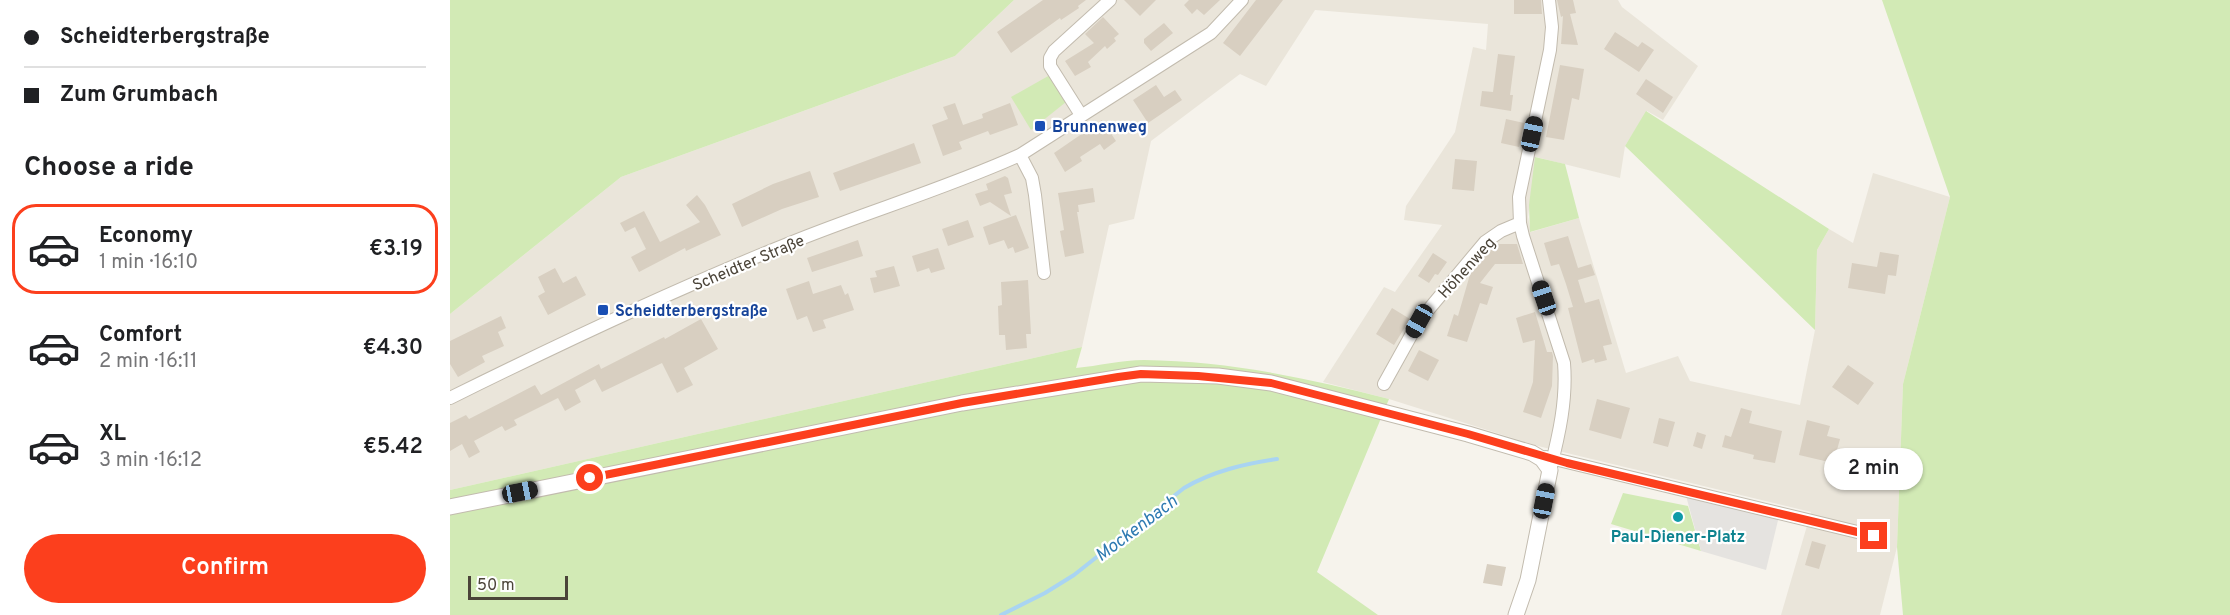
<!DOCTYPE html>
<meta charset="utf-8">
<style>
body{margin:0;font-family:Overpass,sans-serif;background:#f6f6f6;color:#202124;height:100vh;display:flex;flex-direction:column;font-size:22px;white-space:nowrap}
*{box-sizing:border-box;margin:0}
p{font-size:20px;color:#757577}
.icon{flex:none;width:33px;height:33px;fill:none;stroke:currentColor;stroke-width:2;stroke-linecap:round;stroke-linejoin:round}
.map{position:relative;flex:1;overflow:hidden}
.panel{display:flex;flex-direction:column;background:#fff;width:450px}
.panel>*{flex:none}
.top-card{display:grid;align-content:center;height:132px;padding:0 24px;background:#fff}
.scale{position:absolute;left:18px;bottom:15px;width:100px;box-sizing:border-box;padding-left:6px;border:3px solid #4b4439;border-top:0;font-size:16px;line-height:21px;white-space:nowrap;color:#4b4439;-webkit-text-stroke:4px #fff;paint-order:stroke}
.end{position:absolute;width:27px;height:27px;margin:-14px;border:8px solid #fc3f1d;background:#fff;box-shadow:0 0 0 3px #fff}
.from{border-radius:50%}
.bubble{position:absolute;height:42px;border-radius:21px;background:#fff;box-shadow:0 2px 4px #0004;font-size:20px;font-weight:600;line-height:42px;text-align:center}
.car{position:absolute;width:18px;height:36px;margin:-18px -9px;border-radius:8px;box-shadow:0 0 4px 2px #0007;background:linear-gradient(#222 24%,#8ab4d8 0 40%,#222 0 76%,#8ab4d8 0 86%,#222 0)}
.top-card b{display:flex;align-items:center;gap:21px;height:57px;font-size:22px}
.top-card b+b{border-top:2px solid #e0e0e0}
.top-card i{width:15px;height:15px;background:#202124}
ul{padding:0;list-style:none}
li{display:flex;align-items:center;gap:18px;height:90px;margin:0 12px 9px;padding:0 12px;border:3px solid transparent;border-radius:24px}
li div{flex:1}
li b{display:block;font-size:22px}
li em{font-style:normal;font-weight:600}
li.current{border-color:#fc3f1d}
li>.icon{width:54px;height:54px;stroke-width:1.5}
h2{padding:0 24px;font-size:27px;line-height:72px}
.primary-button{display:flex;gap:12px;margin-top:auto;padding:12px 24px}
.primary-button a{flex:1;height:69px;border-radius:36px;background:#fc3f1d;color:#fff;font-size:24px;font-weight:600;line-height:69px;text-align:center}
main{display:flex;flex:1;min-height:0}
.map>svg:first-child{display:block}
</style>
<main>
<section class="panel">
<div class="top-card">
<b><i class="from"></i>Scheidterbergstraße</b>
<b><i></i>Zum Grumbach</b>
</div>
<h2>Choose a ride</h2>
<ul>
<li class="current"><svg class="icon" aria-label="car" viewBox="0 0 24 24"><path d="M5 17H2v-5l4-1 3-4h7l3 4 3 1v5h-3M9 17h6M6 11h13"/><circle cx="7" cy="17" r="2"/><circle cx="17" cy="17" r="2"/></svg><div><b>Economy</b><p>1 min · 16:10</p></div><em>€3.19</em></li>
<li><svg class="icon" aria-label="car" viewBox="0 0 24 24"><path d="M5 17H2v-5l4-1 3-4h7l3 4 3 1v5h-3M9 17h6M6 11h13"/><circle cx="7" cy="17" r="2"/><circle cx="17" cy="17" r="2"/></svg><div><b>Comfort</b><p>2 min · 16:11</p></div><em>€4.30</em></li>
<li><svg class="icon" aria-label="car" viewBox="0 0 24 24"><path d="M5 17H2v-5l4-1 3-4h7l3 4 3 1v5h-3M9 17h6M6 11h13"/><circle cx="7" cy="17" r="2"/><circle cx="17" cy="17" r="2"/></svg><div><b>XL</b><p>3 min · 16:12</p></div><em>€5.42</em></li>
</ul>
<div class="primary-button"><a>Confirm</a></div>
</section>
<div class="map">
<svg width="1780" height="615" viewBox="0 0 1780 615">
<rect width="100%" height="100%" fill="#f6f3ec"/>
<path fill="#eae5da" d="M564,0H1168L1172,7L1248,66L1213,120L1197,111L1175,146L1170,178L1086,157L1078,217L1081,232L1129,218L1176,373L1228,356L1240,381L1350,405L1365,330L1367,250L1379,229L1403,243L1423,173L1500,197L1453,384L1447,547L1430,615H1331L1361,512L1088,446L939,399L873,382L934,287L945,292L992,225L954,220L956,206L1005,132L1023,47L1036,50L1038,24L865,10L816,86L790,74L701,141L684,219L659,225L632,347L0,490V314L171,177L505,56Z"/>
<path fill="#d2eab5" d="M0,0H564L505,56L171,177L0,314Z
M1432,0H1780V615H1453L1447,547L1453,384L1500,197Z
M600,75L616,102L581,130L561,97Z
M1196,111L1379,229L1367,250L1365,330L1175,146Z
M1085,157L1115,164L1129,218L1080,232L1079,205Z
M632,347L626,368C648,366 672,360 694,360C778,361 858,378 939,399L867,572L928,615H0V490Z
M1173,493L1238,506L1251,551L1161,524Z"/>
<path fill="#e5e3e0" d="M1235,492L1330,512L1316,570L1251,551Z"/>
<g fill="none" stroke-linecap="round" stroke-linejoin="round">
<path stroke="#a9d4f2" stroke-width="4" d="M551,615L595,593L624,575L734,488C763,471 794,464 827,459"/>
</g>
<path fill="#d8cfc1" d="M593,0H636L628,6L629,8L611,20L610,18L561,53L547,32Z
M674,0H706L690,16Z
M739,0H770L754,15L747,9L742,14L734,5Z
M806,0H833L790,56L773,43Z
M1064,0H1091L1092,14H1064Z
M1107,0H1123L1126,13L1120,14L1128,45L1111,44L1113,16L1111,17Z
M653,17L669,34L664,38L666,41L657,49L655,46L638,62L641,67L625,76L615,61L644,43L635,34Z
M714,23L723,33L701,51L694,43V39Z
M1165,32L1188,47L1192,42L1204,50L1189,72L1154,49Z
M1048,54L1065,56L1060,95H1063L1061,111L1030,106L1032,91L1043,92Z
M1110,65L1134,69L1129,100L1122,98L1114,140L1096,137Z
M1196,79L1223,97L1213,113L1186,94Z
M706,85L714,97L725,90L732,100L698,123L683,100Z
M505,103L513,125L533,118L532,114L560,103L568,125L540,135L538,131L509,142L512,149L493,156L482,125L498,119L493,107Z
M1056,119L1074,123L1069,147L1051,143Z
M652,120L666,141L654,150L650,144L630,157L632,161L615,172L604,153Z
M464,143L471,163L390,191L383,173Z
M1005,159L1027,161L1024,191L1002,189Z
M360,171L369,197L332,209L292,227L282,204L323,184Z
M555,176L558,178L562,193L554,195L561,216L540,202L530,206L525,194L538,190L536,184Z
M643,188L645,202L628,205L629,212H627L634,253L615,257L610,231L614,230L608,193Z
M247,195L255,205L271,235L236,251L235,248L189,272L181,257L196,249L185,227L175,232L170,223L194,211L210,242L250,222L236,205Z
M566,215L579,248L565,253L563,247L558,249L554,240L539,245L533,227Z
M518,220L524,237L498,246L492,229Z
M1118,236L1128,268L1141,264L1145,275L1128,280L1135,303L1149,299L1162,344L1153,346L1157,360L1145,363L1144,359L1132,363L1118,308L1123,307L1116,284L1109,264L1101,266L1094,243Z
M408,240L413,256L362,272L357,258Z
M1047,244H1067L1073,264H1045L1030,283L1043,287L1037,305L1030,303L1017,342L997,336L1004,314L1008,316L1021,271L1041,248Z
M488,248L495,269L481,273L479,268L467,272L462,256Z
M1430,252L1449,255L1446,276L1438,275L1435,294L1398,288L1402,263L1427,267Z
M983,253L997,262L988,275L985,274L979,283L968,276Z
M444,266L450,286L424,293L420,278L427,277L425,271Z
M105,268L113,283L126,276L136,295L98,315L88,296L95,292L88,277Z
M578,280L581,334H576L577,348L556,350L555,335H549L548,306L552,305L551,282Z
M359,281L363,294L391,285L395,295L398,293L404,310L373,320L376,328L363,332L357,316L347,320L336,289Z
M942,308L960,319L944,345L926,334Z
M1085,312L1097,352H1102L1103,356L1102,386L1091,418L1073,412L1083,382L1085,340L1073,343L1066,318Z
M51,316L56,328L48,332L54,346L32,356L35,362L8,377L0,364V341Z
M251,319L268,349L234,368L243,385L227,393L212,363L152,392L145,379L125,390L131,402L115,411L108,398L64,420L67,425L55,431L52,426L24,441L30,452L19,458L12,444L0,451V423L16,415L19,419L85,385L91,395L149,364L151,369L214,337L215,339Z
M969,350L989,360L978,381L958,371Z
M1398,365L1424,383L1408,405L1382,387Z
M1147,399L1180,408L1171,439L1139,430Z
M1291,408L1302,411L1299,423L1332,431L1325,463L1303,459L1304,455L1272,447L1275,435L1281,437Z
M1209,418L1225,422L1218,447L1203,443Z
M1357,420L1380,426L1377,436L1390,439L1387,450L1399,453L1396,466L1349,455Z
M1247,432L1256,435L1252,449L1243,446Z
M1362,541L1376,545L1369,569L1355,565Z
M1037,564L1056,567L1052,586L1033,583Z"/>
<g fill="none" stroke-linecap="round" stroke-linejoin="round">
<g stroke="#c2bbae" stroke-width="14">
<path id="minor" d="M1099,0L1102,27L1100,50L1069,197L1070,223L1073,236L1114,363C1117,400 1109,435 1100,470
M631,115L600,66V58L604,51L660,0
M570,155L582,178L585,195L594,273
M934,384L969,321L1035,242L1051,231L1070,223
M0,398C111,343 225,289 340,243C416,212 495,189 570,155L761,33L792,0
M1096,457L1424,536"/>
</g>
<g stroke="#c2bbae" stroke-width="17">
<path id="tertiary" d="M0,507L512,403L691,374L768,376L821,383L1018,434L1082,453L1092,459L1100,470L1078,580L1066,615"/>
</g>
<use href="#minor" stroke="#fff" stroke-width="12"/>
<use href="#tertiary" stroke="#fff" stroke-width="15"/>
</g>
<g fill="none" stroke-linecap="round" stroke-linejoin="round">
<path stroke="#fc3f1d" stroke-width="8" d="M140,478L512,403L668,377L691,374L748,376L821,383L1018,434L1117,463L1424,536"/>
</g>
<g fill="#1a4fb4" stroke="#fff" stroke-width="2">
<rect x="584" y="120" width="12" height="12" rx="3"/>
<rect x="147" y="304" width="12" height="12" rx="3"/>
</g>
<circle fill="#0f9aa8" stroke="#fff" stroke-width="2" cx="1228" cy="517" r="6"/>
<g text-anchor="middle" stroke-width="4.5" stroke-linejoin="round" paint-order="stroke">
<g font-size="16" font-weight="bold" fill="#164399" stroke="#fff" text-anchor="start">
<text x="602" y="132">Brunnenweg</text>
<text x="165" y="316">Scheidterbergstraße</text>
</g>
<g font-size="16" fill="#4b4439" stroke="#fff">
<text transform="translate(298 262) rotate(-23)" y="6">Scheidter Straße</text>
<text transform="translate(1016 267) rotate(-48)" y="6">Höhenweg</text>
</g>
<g font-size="16" font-weight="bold" fill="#0d838f" stroke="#fff">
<text x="1228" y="542">Paul-Diener-Platz</text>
</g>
<g font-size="18" font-style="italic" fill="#2e7ab2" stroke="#fff">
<text transform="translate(686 528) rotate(-37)" y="6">Mockenbach</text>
</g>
</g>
</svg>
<div class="scale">50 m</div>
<i class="end from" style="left:140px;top:478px"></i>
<i class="end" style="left:1424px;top:536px"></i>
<div class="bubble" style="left:1374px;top:448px;width:99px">2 min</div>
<i class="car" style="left:1082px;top:134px;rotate:12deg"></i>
<i class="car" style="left:1094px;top:298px;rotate:341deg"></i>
<i class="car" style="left:969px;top:321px;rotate:209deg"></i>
<i class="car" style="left:70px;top:492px;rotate:79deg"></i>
<i class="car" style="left:1094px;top:501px;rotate:11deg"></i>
</div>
</main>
